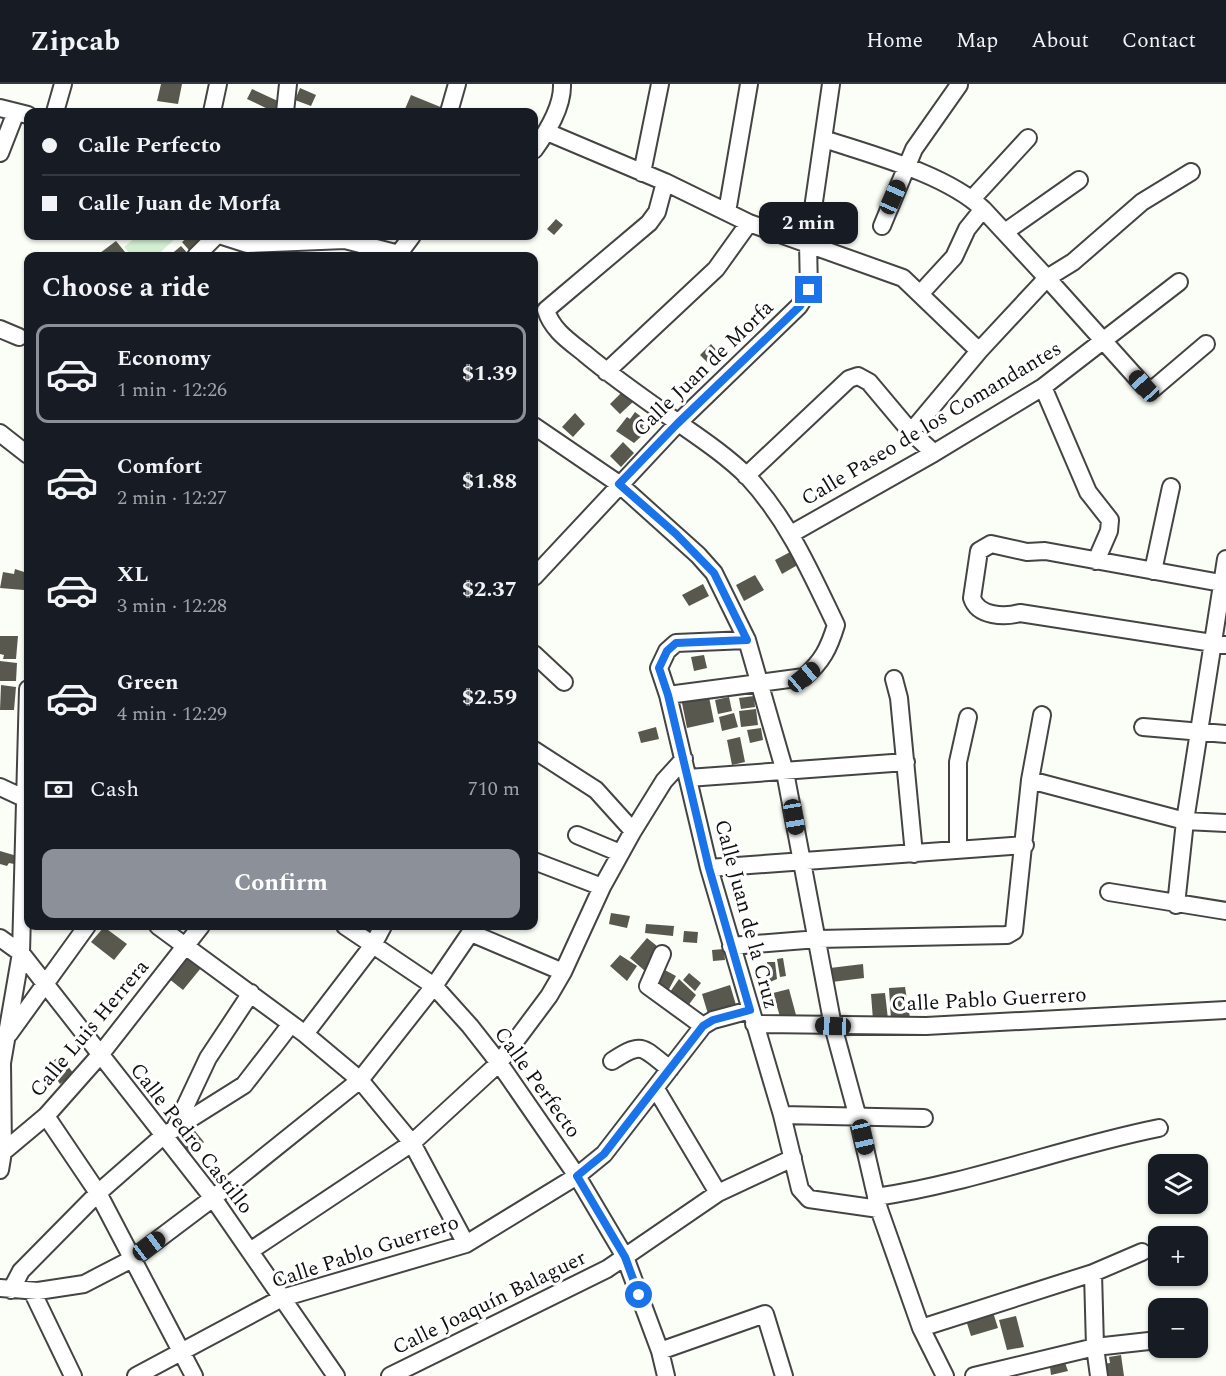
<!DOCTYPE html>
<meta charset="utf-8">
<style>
body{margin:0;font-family:Spectral,serif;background:#20242c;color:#f1f3f6;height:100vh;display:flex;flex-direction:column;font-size:22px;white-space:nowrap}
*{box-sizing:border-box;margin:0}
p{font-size:20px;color:#9ea1a6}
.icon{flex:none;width:33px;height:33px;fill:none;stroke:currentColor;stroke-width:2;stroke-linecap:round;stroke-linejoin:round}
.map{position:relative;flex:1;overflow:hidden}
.details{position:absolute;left:24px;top:168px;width:514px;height:678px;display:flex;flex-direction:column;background:#171b24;border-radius:12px;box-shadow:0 2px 4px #0004}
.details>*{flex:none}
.guide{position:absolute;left:24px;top:24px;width:514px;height:132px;border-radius:12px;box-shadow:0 2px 4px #0004;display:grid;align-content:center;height:132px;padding:0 18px;background:#171b24}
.controls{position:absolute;left:1148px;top:1070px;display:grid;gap:12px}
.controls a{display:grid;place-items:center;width:60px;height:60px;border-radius:12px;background:#171b24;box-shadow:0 2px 4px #0004;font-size:30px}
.end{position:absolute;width:27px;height:27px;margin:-14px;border:8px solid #1a73e8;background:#fff;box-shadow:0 0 0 3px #fff}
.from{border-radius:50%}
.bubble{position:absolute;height:42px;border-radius:12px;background:#171b24;box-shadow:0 2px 4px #0004;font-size:20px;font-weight:700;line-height:42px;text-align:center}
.car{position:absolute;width:18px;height:36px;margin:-18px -9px;border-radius:8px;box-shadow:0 0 4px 2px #0007;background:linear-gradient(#222 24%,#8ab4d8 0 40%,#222 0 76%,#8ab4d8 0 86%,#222 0)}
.guide b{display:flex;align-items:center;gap:21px;height:57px;font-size:22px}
.guide b+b{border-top:2px solid #363941}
.guide i{width:15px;height:15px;background:#f1f3f6}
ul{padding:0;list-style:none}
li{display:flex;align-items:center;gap:18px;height:99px;margin:0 12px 9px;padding:0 6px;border:3px solid transparent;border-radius:12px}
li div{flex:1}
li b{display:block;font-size:22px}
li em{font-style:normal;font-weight:700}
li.on{border-color:#8c9099}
li>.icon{width:54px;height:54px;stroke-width:1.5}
h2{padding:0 18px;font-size:27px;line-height:72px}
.pay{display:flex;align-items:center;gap:15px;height:66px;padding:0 18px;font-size:22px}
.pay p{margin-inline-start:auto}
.cta{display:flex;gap:12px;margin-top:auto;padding:12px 18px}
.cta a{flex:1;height:69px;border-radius:12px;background:#8c9099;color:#fff;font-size:24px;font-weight:700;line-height:69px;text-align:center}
header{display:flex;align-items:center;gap:36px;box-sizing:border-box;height:84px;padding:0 30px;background:#171b24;border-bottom:2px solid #363941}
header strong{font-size:28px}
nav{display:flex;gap:33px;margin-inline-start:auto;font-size:21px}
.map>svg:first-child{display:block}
</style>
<header>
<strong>Zipcab</strong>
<nav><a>Home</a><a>Map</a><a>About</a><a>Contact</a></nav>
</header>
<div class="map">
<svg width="1226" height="1292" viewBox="0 0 1226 1292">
<rect width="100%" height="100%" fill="#fafef6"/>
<path fill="#d3eed3" d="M137,152H174L176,154L156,172H132L124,163Z"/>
<path fill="#58584e" d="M161,0H182L178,20L157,17Z
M300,4L316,11L311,22L295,16Z
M252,5L280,18L274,28L247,15Z
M411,11L443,24L441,28H413L405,25Z
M556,135L563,141L554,151L547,145Z
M189,152H199L206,158L194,172L182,158Z
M116,157L125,168L120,172H96Z
M181,162L190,172H169Z
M711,260L721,271L711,282L700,271Z
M624,306L635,316L620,330L610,320Z
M635,328L647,337L642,343L647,347L634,359L616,347L627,333L630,335Z
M575,329L585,340L573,353L562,343Z
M623,358L634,369L621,383L610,372Z
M794,466L801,479L782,490L775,476Z
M15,485L27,489L24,506L0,504L3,488L14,490Z
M755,491L764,506L744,517L736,501Z
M703,500L709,512L689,522L682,511Z
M0,552H18L16,575H3L4,571L0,570Z
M704,571L707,584L694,587L691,573Z
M0,577L17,579L16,597H0Z
M1,601L16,603L14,626H0Z
M754,612L755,623L741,625L739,614Z
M709,613L714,638L687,644L682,619Z
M729,613L732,627L718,630L715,616Z
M756,625L758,641L741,643L739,627Z
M734,629L738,643L722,647L719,633Z
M656,643L659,655L641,659L638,648Z
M761,644L763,656L750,659L747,646Z
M740,653L745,678L732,681L727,656Z
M0,767L17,772L14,780L9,779L7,782L0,780Z
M611,829L630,832L627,844L609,840Z
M646,840L674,842L673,852L645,849Z
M104,843L127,860L114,876L91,858Z
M684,847L698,848L697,859L683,858Z
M647,854L662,866L645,887L630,874Z
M724,865L725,876L713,877L712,866Z
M620,871L637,882L627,897L610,882Z
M187,873L201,884L183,906L168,894Z
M783,874L786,892L780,893L777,875Z
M767,878H775L777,895L770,898Z
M863,880L864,894L832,898L830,884Z
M663,885L676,892L668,907L656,900Z
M689,889L701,899L695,907L683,896Z
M679,895L696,911L687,923L670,908Z
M730,901L736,921L708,930L702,910Z
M905,903L910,934L891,935L889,904Z
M789,905L796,931L781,936L773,909Z
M885,909L888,935L873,936L871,910Z
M60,972L74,990L60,1000L47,981Z
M191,1042L204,1058L187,1072L174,1053Z
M992,1225L998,1244L971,1252L965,1233Z
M1016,1232L1024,1263L1007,1266L999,1236Z
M1121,1271L1124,1292H1103L1102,1280L1110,1279L1109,1273Z
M1063,1273L1068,1287L1051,1291L1049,1275Z"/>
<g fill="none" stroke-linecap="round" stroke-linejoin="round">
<g stroke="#444" stroke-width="20">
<path id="minor" d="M0,24L28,31
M55,28L63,0
M212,28L218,0
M285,28L288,0
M449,28L457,0
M547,48L665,98L749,139L903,194L979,267
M824,55C872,71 946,90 983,125L1047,194L1073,178L1142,118L1191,88
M534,66C547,48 563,23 562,0
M0,69L16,28
M642,89L660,0
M665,98L657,128L649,139L546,226C552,246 569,257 584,269C615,295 647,317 680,340C703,356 728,373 748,393C788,436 811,489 836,541C829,564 822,578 804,593L668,611
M972,115L1028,54
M727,128L749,0
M882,142L914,65L959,1
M1005,148L1079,96
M222,152L247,160L345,156L399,170L401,172
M196,172L216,152
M397,172L412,152
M920,210L954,173L967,145L983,125
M0,245L19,253
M606,288L716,185L749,139
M1043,303L1088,408L1110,436L1109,447L1096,477
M534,342L619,400L698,471L714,489L747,556L785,688L833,942L858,1034L879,1125L921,1244L945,1292
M911,348L979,267L1047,194L1144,302L1153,305L1206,260
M0,349L28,371
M746,392L849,295L858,292L869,298L911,348L934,369
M791,450L934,369L1043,303L1179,198
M1153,487L1171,403
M534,493L678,339L799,222L809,206L808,159L831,0
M1221,499L1045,467L1027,468L991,460L979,467L972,514C978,533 1005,533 1020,529L1226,561
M747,556L676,559L667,567L659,584L668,611L709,784L782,1031L800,1105L809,1115L879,1125
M534,570L564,598
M894,595L899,614L914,770
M1143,643L1226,650
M534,666L596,706L633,747
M688,694L906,678
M1030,696L1185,737L1226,739
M0,703L28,716
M577,751L620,769
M958,765V678L968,633
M534,777L602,803
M709,784L1025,761
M1109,808L1226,827
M1176,821L1185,737L1226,475
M158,842L305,950L360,996L412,1059L466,1160
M345,842L434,902L470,942L499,979L577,1092L625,1173L660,1267L666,1292
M471,849L563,888
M0,854L21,869L213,1114L336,1292
M731,862L818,855L1007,851L1014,847L1030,696L1042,631
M662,870L648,902L703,942
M754,940L926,942L1226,926
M9,950L87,842
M305,950L373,861L383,842
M612,977C644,956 642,964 670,985
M656,1005L718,1109
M782,1031L924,1034
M46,1032L98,1109L194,1292
M175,1044L208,974L251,909
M3,1068L46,1032L100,971L201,842
M0,1086L3,1068L2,979L21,869L28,605
M876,1113C972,1099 1064,1063 1159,1044
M250,1167L412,1059L499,979L549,912L563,888L602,803L633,747L664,697L684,675
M1093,1189L1095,1263L1099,1292
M0,1204L38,1207L84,1200L132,1175L213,1114L360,996L434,902L475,842
M11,1206L21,1187L98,1109L163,1052L244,1001L291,940
M32,1207L73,1292
M921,1244L1093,1189L1142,1168
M660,1267L765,1230L784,1292
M136,1292L282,1214L466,1160L577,1092L604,1070L703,942L713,936L750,926
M390,1292L607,1185L718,1109L793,1074
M974,1292L1095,1263L1158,1256"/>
</g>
<use href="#minor" stroke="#fff" stroke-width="16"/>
</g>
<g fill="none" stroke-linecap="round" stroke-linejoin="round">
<path stroke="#1a73e8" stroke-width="8" d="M639,1211L625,1173L577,1092L604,1070L703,942L713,936L750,926L709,784L668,611L659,584L667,567L676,559L747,556L714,489L676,450L619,400L678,339L800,222L809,206"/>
</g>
<g text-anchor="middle" stroke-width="6" stroke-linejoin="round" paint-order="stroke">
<g font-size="21" fill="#111" stroke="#fff">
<text transform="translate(703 284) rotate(-44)" y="7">Calle Juan de Morfa</text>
<text transform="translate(931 339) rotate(-31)" y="7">Calle Paseo de los Comandantes</text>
<text transform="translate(747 830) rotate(75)" y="7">Calle Juan de la Cruz</text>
<text transform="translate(989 915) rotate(-3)" y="7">Calle Pablo Guerrero</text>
<text transform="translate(89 944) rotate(-50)" y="7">Calle Luis Herrera</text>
<text transform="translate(538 998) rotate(54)" y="7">Calle Perfecto</text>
<text transform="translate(192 1054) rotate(52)" y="7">Calle Pedro Castillo</text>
<text transform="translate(365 1167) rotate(-18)" y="7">Calle Pablo Guerrero</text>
<text transform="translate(489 1218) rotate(-26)" y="7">Calle Joaquín Balaguer</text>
</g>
</g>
</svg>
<div class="controls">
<a><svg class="icon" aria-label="layers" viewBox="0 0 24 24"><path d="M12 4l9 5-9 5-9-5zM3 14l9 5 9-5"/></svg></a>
<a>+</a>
<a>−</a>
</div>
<i class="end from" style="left:639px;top:1211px"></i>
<i class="end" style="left:809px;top:206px"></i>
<div class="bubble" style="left:759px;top:118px;width:99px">2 min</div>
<i class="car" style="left:893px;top:113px;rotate:24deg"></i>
<i class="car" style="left:1144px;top:302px;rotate:318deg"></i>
<i class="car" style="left:804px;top:593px;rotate:50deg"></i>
<i class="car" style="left:794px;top:733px;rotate:170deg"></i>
<i class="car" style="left:833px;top:942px;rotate:272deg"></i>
<i class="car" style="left:863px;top:1053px;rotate:167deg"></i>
<i class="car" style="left:149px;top:1162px;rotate:53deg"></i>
<div class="guide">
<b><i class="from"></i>Calle Perfecto</b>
<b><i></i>Calle Juan de Morfa</b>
</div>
<section class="details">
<h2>Choose a ride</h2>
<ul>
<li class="on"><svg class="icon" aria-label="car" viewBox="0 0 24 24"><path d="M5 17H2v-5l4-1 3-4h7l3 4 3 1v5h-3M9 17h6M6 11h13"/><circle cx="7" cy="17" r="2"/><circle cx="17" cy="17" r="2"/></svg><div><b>Economy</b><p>1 min · 12:26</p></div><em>$1.39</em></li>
<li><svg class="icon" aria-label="car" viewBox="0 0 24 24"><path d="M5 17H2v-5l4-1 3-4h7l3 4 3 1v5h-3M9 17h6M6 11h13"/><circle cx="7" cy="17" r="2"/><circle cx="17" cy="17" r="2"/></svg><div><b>Comfort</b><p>2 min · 12:27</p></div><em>$1.88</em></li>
<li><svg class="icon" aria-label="car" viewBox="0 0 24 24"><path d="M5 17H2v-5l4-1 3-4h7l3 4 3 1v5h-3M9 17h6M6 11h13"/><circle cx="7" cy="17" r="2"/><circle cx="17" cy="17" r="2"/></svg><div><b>XL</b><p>3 min · 12:28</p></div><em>$2.37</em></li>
<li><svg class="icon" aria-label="car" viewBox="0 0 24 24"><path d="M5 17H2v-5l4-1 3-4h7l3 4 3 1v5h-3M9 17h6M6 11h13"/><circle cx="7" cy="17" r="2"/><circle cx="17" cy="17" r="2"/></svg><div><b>Green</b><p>4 min · 12:29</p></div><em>$2.59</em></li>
</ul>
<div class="pay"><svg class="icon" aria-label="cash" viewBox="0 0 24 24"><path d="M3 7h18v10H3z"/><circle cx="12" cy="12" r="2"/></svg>Cash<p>710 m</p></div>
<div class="cta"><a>Confirm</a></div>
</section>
</div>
